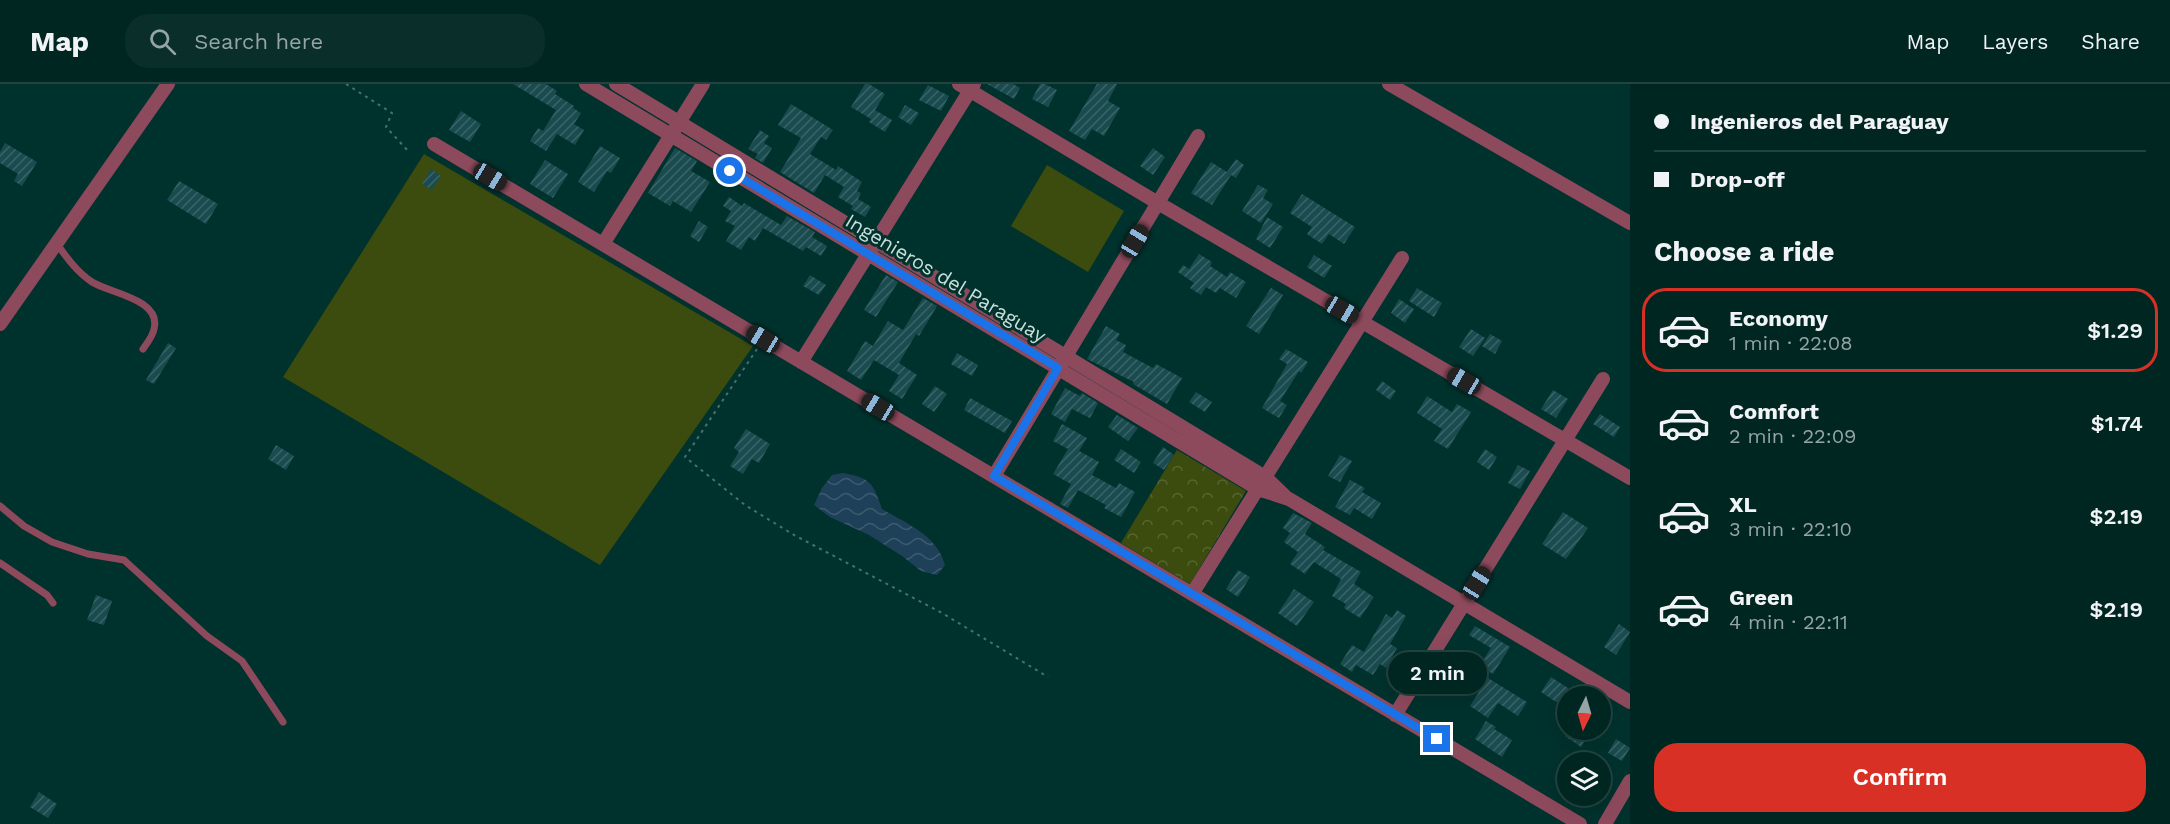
<!DOCTYPE html>
<meta charset="utf-8">
<style>
body{margin:0;font-family:"Work Sans",sans-serif;background:#0a2e2a;color:#f1f3f6;height:100vh;display:flex;flex-direction:column;font-size:22px;white-space:nowrap}
*{box-sizing:border-box;margin:0}
p{font-size:20px;color:#95a5a5}
.icon{flex:none;width:33px;height:33px;fill:none;stroke:currentColor;stroke-width:2;stroke-linecap:round;stroke-linejoin:round}
.map{position:relative;flex:1;overflow:hidden}
.drawer{display:flex;flex-direction:column;background:#002622;width:540px}
.drawer>*{flex:none}
.top-card{display:grid;align-content:center;height:132px;padding:0 24px;background:#002622}
.needle{width:39px;rotate:185deg}
.controls{position:absolute;left:1557px;top:602px;display:grid;gap:12px}
.controls a{display:grid;place-items:center;width:54px;height:54px;border-radius:50%;background:#002622;box-shadow:0 6px 24px #0002,0 0 0 2px #224340;font-size:30px}
.end{position:absolute;width:27px;height:27px;margin:-14px;border:8px solid #1a73e8;background:#fff;box-shadow:0 0 0 3px #fff}
.from{border-radius:50%}
.bubble{position:absolute;height:42px;border-radius:21px;background:#002622;box-shadow:0 6px 24px #0002,0 0 0 2px #224340;font-size:20px;font-weight:600;line-height:42px;text-align:center}
.car{position:absolute;width:18px;height:36px;margin:-18px -9px;border-radius:8px;box-shadow:0 0 4px 2px #0007;background:linear-gradient(#222 24%,#8ab4d8 0 40%,#222 0 76%,#8ab4d8 0 86%,#222 0)}
.top-card b{display:flex;align-items:center;gap:21px;height:57px;font-size:22px}
.top-card b+b{border-top:2px solid #224340}
.top-card i{width:15px;height:15px;background:#f1f3f6}
ul{padding:0;list-style:none}
li{display:flex;align-items:center;gap:18px;height:84px;margin:0 12px 9px;padding:0 12px;border:3px solid transparent;border-radius:24px}
li div{flex:1}
li b{display:block;font-size:22px}
li em{font-style:normal;font-weight:600}
li.on{border-color:#d93025}
li>.icon{width:54px;height:54px;stroke-width:1.5}
h2{padding:0 24px;font-size:27px;line-height:72px}
.button{display:flex;gap:12px;margin-top:auto;padding:12px 24px}
.button a{flex:1;height:69px;border-radius:24px;background:#d93025;color:#fff;font-size:24px;font-weight:600;line-height:69px;text-align:center}
header{display:flex;align-items:center;gap:36px;box-sizing:border-box;height:84px;padding:0 30px;background:#002622;border-bottom:2px solid #224340}
header strong{font-size:28px}
nav{display:flex;gap:33px;margin-inline-start:auto;font-size:21px}
.search{width:420px;height:54px;background:#0a2e2a;display:flex;align-items:center;gap:15px;box-sizing:border-box;padding:0 21px;border-radius:24px;color:#95a5a5;font-size:22px}
main{display:flex;flex:1;min-height:0}
.map>svg:first-child{display:block}
</style>
<header>
<strong>Map</strong>
<div class="search"><svg class="icon" aria-label="search" viewBox="0 0 24 24"><circle cx="10" cy="10" r="6"/><path d="M15 15l6 6"/></svg>Search here</div>
<nav><a>Map</a><a>Layers</a><a>Share</a></nav>
</header>
<main>
<div class="map">
<svg width="1630" height="740" viewBox="0 0 1630 740">
<defs>
<pattern id="park-crowns" width="20" height="18" patternUnits="userSpaceOnUse" patternTransform="scale(1.5)"><rect width="20" height="18" fill="#3c4c0e"/><path d="M2 6a3 3 0 1 1 6 0M12 15a3 3 0 1 1 6 0" fill="none" stroke="#576530"/></pattern>
<pattern id="water-waves" width="16" height="10" patternUnits="userSpaceOnUse" patternTransform="scale(1.5)"><rect width="16" height="10" fill="#1e4059"/><path d="M0 5q4-4 8 0t8 0" fill="none" stroke="#3d5b70"/></pattern>
<pattern id="building-hatch" width="6" height="6" patternUnits="userSpaceOnUse" patternTransform="scale(1.5)"><rect width="6" height="6" fill="#1a4b4f"/><path d="M-1 1l2-2M0 6l6-6M5 7l2-2" fill="none" stroke="#3a6468"/></pattern>
</defs>
<rect width="100%" height="100%" fill="#00322d"/>
<path fill="url(#park-crowns)" d="M1177,366L1246,407L1190,500L1121,459Z"/>
<path fill="#3c4c0e" d="M424,70L753,262L600,481L283,293Z
M1047,81L1124,127L1088,188L1011,142Z"/>
<path fill="url(#water-waves)" d="M843,389C870,394 873,398 882,425C907,440 937,451 945,481L937,491L921,487L902,472L869,451L830,433L814,421L822,404L832,391Z"/>
<path fill="url(#building-hatch)" d="M513,0H546L557,7L555,10L574,22L573,24L581,29L574,40L584,46L575,61L557,50L546,67L530,57L538,44L543,47L556,26Z
M865,0H869L885,10L875,26L892,36L885,48L869,38L871,35L851,23Z
M987,0H1013L1020,4L1014,15Z
M1040,0H1045L1057,6L1048,23L1032,15Z
M1097,0H1117L1108,17L1120,24L1104,52L1092,45L1085,56L1069,47Z
M928,1L949,12L941,27L919,16Z
M791,20L833,46L826,56L821,53L810,70L836,86L838,82L862,98L857,107L861,109L858,115L871,123L865,133L851,125L853,122L838,113L844,103L825,91L814,109L780,88L801,54L778,41Z
M905,21L919,29L911,41L898,33Z
M461,27L481,40L470,58L449,46Z
M760,46L769,52L764,59L772,64L763,79L755,74L758,70L748,65Z
M5,59L37,78L22,102L14,97L18,90L0,79V68Z
M600,62L620,74L611,89L607,87L594,108L578,98Z
M675,64L697,77L691,87L710,98L691,128L673,117L670,122L648,109Z
M1153,64L1165,73L1153,91L1140,82Z
M1236,75L1244,81L1236,94L1231,91L1212,121L1191,109L1211,78L1227,88Z
M545,76L568,90L553,114L530,100Z
M431,85L441,92L432,106L422,100Z
M179,97L218,120L206,140L167,116Z
M1258,101L1268,106L1263,114L1273,120L1261,139L1242,127Z
M1302,110L1355,143L1344,160L1329,150L1322,160L1307,150L1312,143L1290,129Z
M729,113L742,122L744,119L781,141L787,132L815,148L812,153L827,162L821,172L806,163L803,167L763,144L755,157L749,153L741,166L726,157L735,142L725,137L731,127L723,122Z
M1267,133L1283,143L1270,164L1256,155Z
M699,137L708,143L699,158L690,152Z
M1199,170L1212,178L1210,182L1227,193L1230,188L1246,198L1236,214L1220,204L1216,209L1206,203L1201,211L1190,204L1194,199L1178,188L1183,181L1189,185Z
M1314,171L1332,182L1324,194L1307,183Z
M810,191L826,201L819,211L803,202Z
M886,191L898,198L876,233L864,226Z
M1271,204L1283,211L1259,250L1246,242Z
M1417,204L1442,219L1434,233L1409,217Z
M923,214L937,222L919,252L916,250L899,279L917,291L902,315L889,307L899,291L874,276L861,296L847,287L865,257L873,262L888,237L903,246Z
M1399,215L1414,225L1405,239L1391,229Z
M1106,242L1120,250L1116,256L1126,261L1123,268L1153,284L1156,280L1182,294L1167,320L1133,300L1134,298L1087,275Z
M1471,245L1485,254L1473,272L1459,263Z
M1490,250L1502,257L1495,270L1482,262Z
M168,259L176,264L154,300L146,296Z
M1286,265L1308,278L1301,289L1299,287L1280,317L1287,321L1279,334L1262,324L1287,280L1279,275Z
M957,269L978,281L972,292L951,280Z
M1382,297L1396,307L1390,316L1376,306Z
M935,302L947,310L934,328L922,320Z
M1065,304L1080,312L1082,309L1098,319L1090,334L1072,325L1065,338L1051,330Z
M1553,306L1568,315L1556,334L1541,325Z
M1196,308L1212,318L1205,328L1189,318Z
M1427,312L1452,328L1457,320L1471,328L1448,365L1434,357L1442,345L1417,329Z
M970,314L1012,337L1005,349L964,326Z
M1600,330L1620,343L1614,353L1593,340Z
M1117,331L1138,344L1128,357L1108,343Z
M1062,340L1087,354L1079,367L1099,378L1092,391L1116,404L1119,399L1135,408L1121,433L1104,424L1106,421L1078,406L1068,424L1060,420L1071,400L1053,390L1068,365L1053,357Z
M746,345L770,360L759,379L752,375L743,390L730,382L739,368L734,364Z
M276,361L294,372L286,386L268,375Z
M1163,363L1174,371L1164,386L1153,379Z
M1121,365L1141,378L1134,389L1114,376Z
M1485,365L1497,373L1489,386L1477,378Z
M1340,371L1352,377L1340,398L1328,392Z
M1518,381L1530,387L1520,405L1508,399Z
M1350,396L1365,404L1362,408L1381,419L1372,435L1354,424L1350,431L1335,423Z
M1563,428L1588,444L1566,475L1542,460Z
M1293,429L1312,439L1305,450L1325,463L1323,466L1361,488L1354,500L1374,513L1360,534L1344,524L1346,520L1332,512L1341,495L1314,478L1305,490L1290,480L1298,468L1284,458L1290,449L1283,444Z
M1238,486L1250,493L1238,513L1226,505Z
M1294,505L1314,518L1297,542L1278,529Z
M96,511L112,517L104,541L87,536Z
M1397,526L1406,532L1390,560L1397,564L1386,584L1380,580L1373,591L1356,581L1352,588L1340,580L1352,561L1364,568L1386,530L1392,534Z
M1619,540L1630,548L1616,571L1604,563Z
M1475,542L1510,563L1493,590L1479,582L1491,564L1469,551Z
M1452,569L1472,581L1464,595L1443,582Z
M1551,593L1568,604V626L1541,608Z
M1488,594L1527,618L1518,632L1498,619L1488,634L1470,622Z
M1486,637L1496,643L1494,645L1512,656L1502,673L1475,655Z
M1570,645H1581L1589,650L1581,663L1565,652Z
M1616,655L1630,664L1622,677L1608,669Z
M39,708L57,720L48,734L30,723Z"/>
<g fill="none" stroke-linecap="round" stroke-linejoin="round">
<path stroke="#49716c" stroke-width="2" stroke-dasharray="3 4.5" stroke-linecap="butt" d="M346,0L392,29L386,43L409,68
M757,265L685,373L745,421L794,451L942,529L1048,593"/>
<path stroke="#8e4a5d" stroke-width="7" d="M57,160C67,174 77,188 92,198C109,209 162,215 154,245C153,252 147,259 143,265
M0,422L24,442L52,458L88,470L124,476L207,552L242,577L283,638
M0,479L47,511L53,519"/>
<path stroke="#8e4a5d" stroke-width="14" d="M586,0L1258,405L1289,415L1630,618
M616,0L1265,393L1285,412
M959,0L1158,119L1630,394
M1389,0L1630,139
M434,60L1580,740
M603,160L703,0
M0,240L168,0
M801,278L974,0
M994,392L1198,52
M1192,510L1402,174
M1395,631L1603,295
M1605,740L1630,697"/>
</g>
<g fill="none" stroke-linecap="round" stroke-linejoin="round">
<path stroke="#1a73e8" stroke-width="8" d="M730,87L1058,284L994,392L1437,655"/>
</g>
<g text-anchor="middle" stroke-width="6" stroke-linejoin="round" paint-order="stroke">
<g font-size="20" fill="#c7dfda" stroke="#00322d">
<text transform="translate(946 194) rotate(31)" y="7">Ingenieros del Paraguay</text>
</g>
</g>
</svg>
<div class="controls">
<a><svg class="needle" viewBox="-14 -14 28 28"><path d="M0-13l5 13h-10z" fill="#e53935"/><path d="M0 13l5-13h-10z" fill="#95a5a5"/></svg></a>
<a><svg class="icon" aria-label="layers" viewBox="0 0 24 24"><path d="M12 4l9 5-9 5-9-5zM3 14l9 5 9-5"/></svg></a>
</div>
<i class="end from" style="left:730px;top:87px"></i>
<i class="end" style="left:1437px;top:655px"></i>
<div class="bubble" style="left:1388px;top:568px;width:99px">2 min</div>
<i class="car" style="left:490px;top:93px;rotate:121deg"></i>
<i class="car" style="left:1135px;top:157px;rotate:31deg"></i>
<i class="car" style="left:1342px;top:226px;rotate:120deg"></i>
<i class="car" style="left:763px;top:255px;rotate:301deg"></i>
<i class="car" style="left:1464px;top:297px;rotate:300deg"></i>
<i class="car" style="left:878px;top:323px;rotate:301deg"></i>
<i class="car" style="left:1477px;top:499px;rotate:32deg"></i>
</div>
<section class="drawer">
<div class="top-card">
<b><i class="from"></i>Ingenieros del Paraguay</b>
<b><i></i>Drop-off</b>
</div>
<h2>Choose a ride</h2>
<ul>
<li class="on"><svg class="icon" aria-label="car" viewBox="0 0 24 24"><path d="M5 17H2v-5l4-1 3-4h7l3 4 3 1v5h-3M9 17h6M6 11h13"/><circle cx="7" cy="17" r="2"/><circle cx="17" cy="17" r="2"/></svg><div><b>Economy</b><p>1 min · 22:08</p></div><em>$1.29</em></li>
<li><svg class="icon" aria-label="car" viewBox="0 0 24 24"><path d="M5 17H2v-5l4-1 3-4h7l3 4 3 1v5h-3M9 17h6M6 11h13"/><circle cx="7" cy="17" r="2"/><circle cx="17" cy="17" r="2"/></svg><div><b>Comfort</b><p>2 min · 22:09</p></div><em>$1.74</em></li>
<li><svg class="icon" aria-label="car" viewBox="0 0 24 24"><path d="M5 17H2v-5l4-1 3-4h7l3 4 3 1v5h-3M9 17h6M6 11h13"/><circle cx="7" cy="17" r="2"/><circle cx="17" cy="17" r="2"/></svg><div><b>XL</b><p>3 min · 22:10</p></div><em>$2.19</em></li>
<li><svg class="icon" aria-label="car" viewBox="0 0 24 24"><path d="M5 17H2v-5l4-1 3-4h7l3 4 3 1v5h-3M9 17h6M6 11h13"/><circle cx="7" cy="17" r="2"/><circle cx="17" cy="17" r="2"/></svg><div><b>Green</b><p>4 min · 22:11</p></div><em>$2.19</em></li>
</ul>
<div class="button"><a>Confirm</a></div>
</section>
</main>
